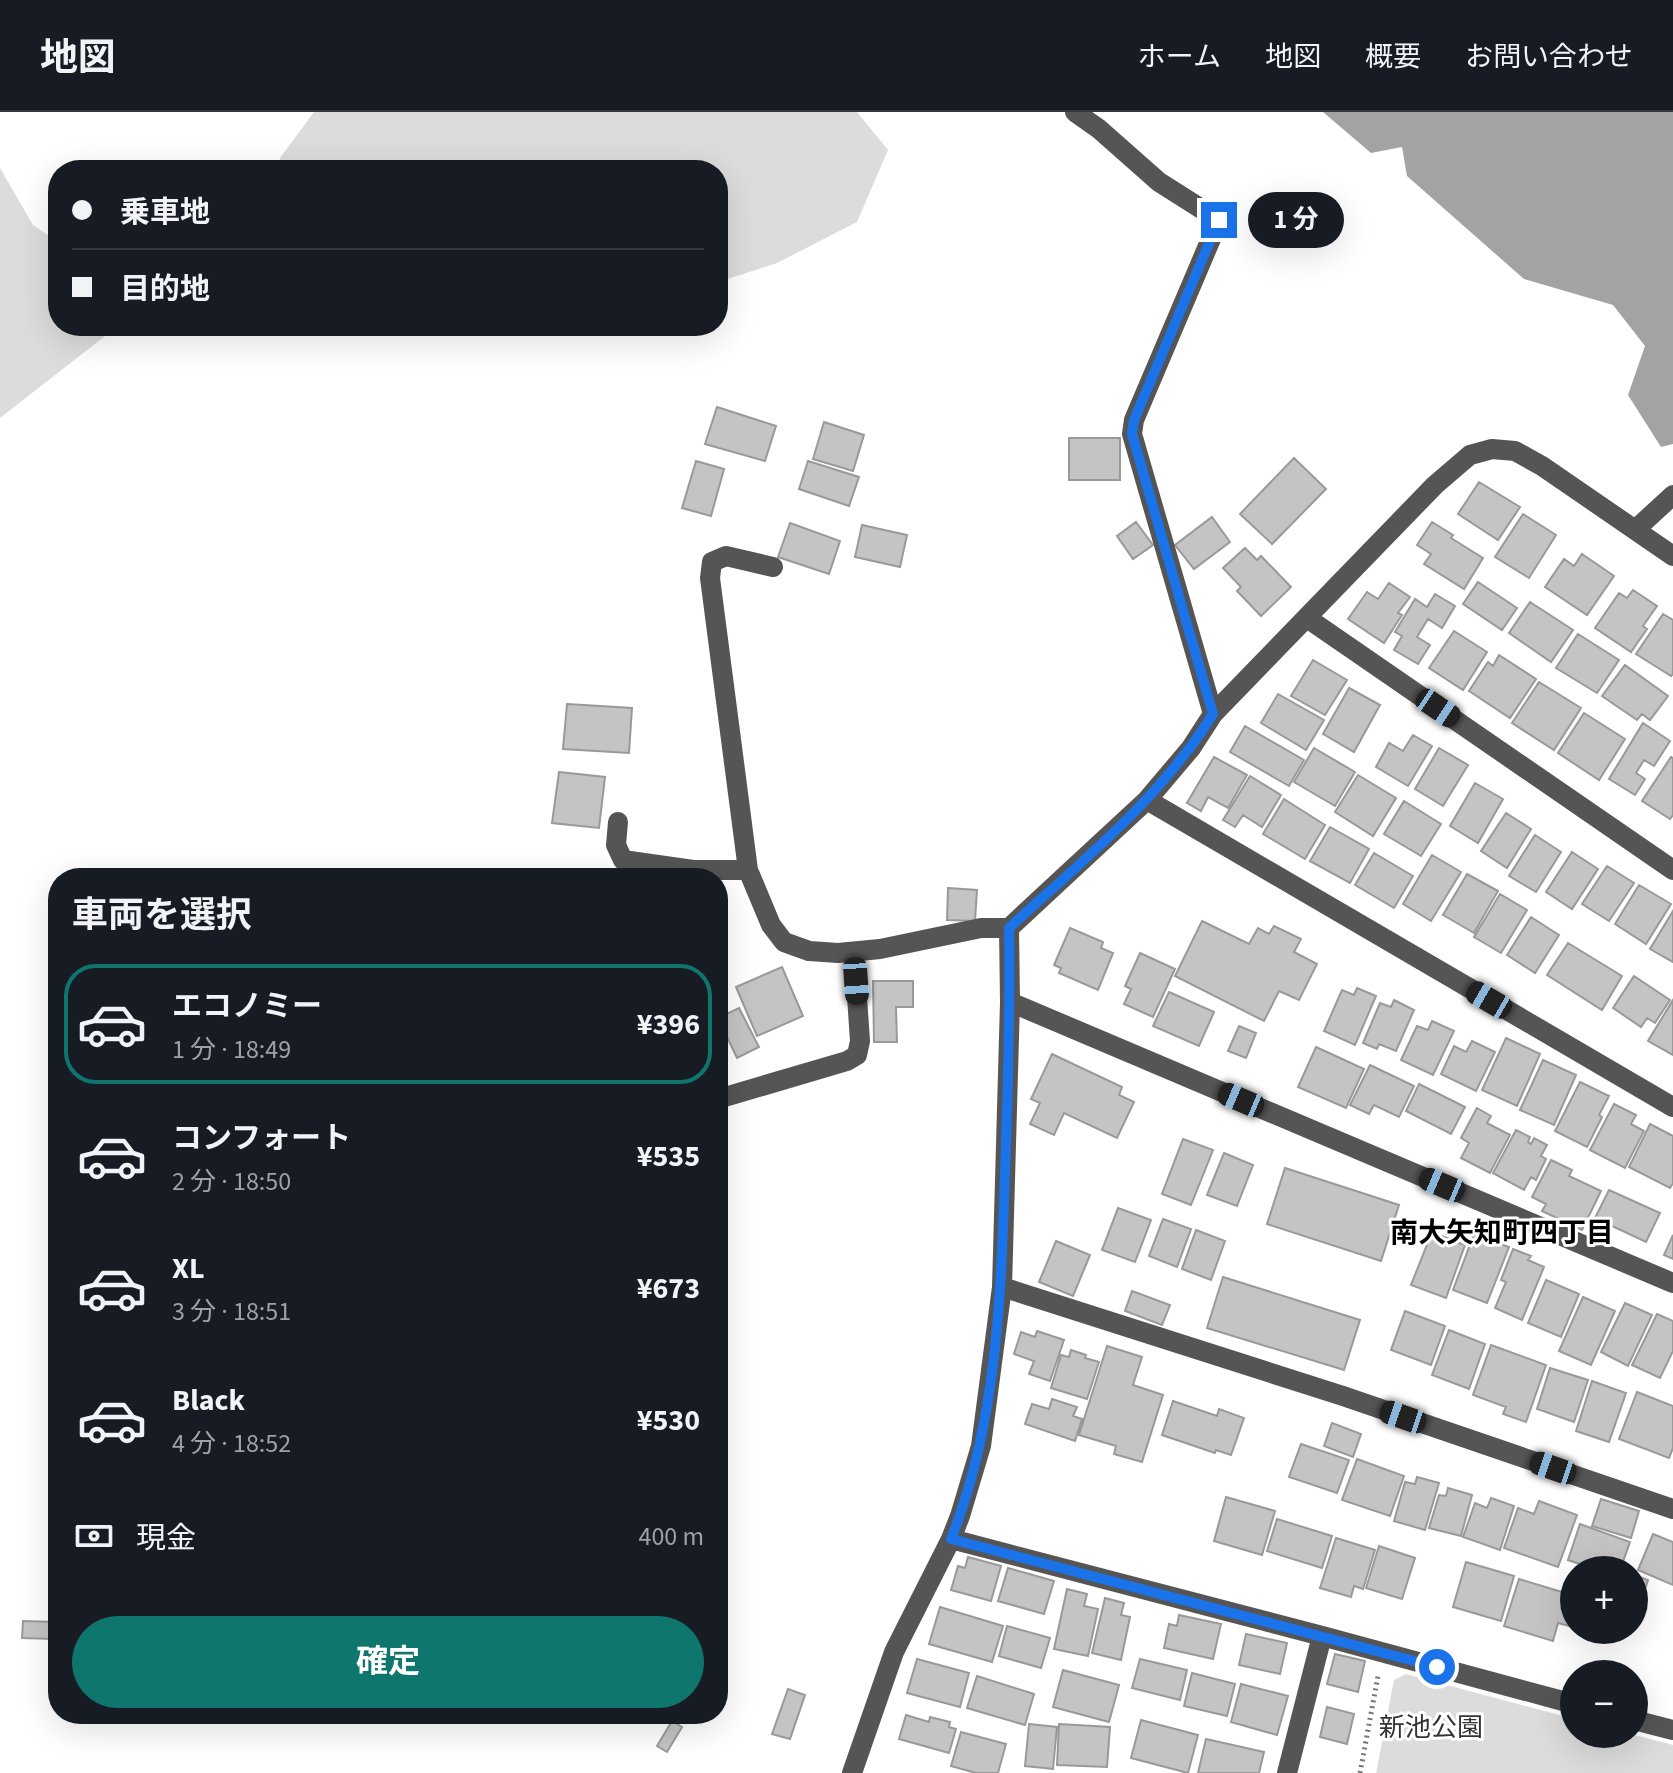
<!DOCTYPE html>
<html lang="ja">
<meta charset="utf-8">
<style>
body{margin:0;font-family:"Source Sans 3","Noto Sans JP",sans-serif;background:#242831;color:#f1f3f6;height:100vh;display:flex;flex-direction:column;font-size:30px;white-space:nowrap}
*{box-sizing:border-box;margin:0}
p{font-size:26px;color:#9ea1a6}
.icon{flex:none;width:44px;height:44px;fill:none;stroke:currentColor;stroke-width:2;stroke-linecap:round;stroke-linejoin:round}
.map{position:relative;flex:1;overflow:hidden}
.details{position:absolute;left:48px;top:756px;width:680px;height:856px;display:flex;flex-direction:column;background:#171b24;border-radius:32px;box-shadow:0 8px 32px #0002}
.details>*{flex:none}
.top-card{position:absolute;left:48px;top:48px;width:680px;height:176px;border-radius:32px;box-shadow:0 8px 32px #0002;display:grid;align-content:center;height:176px;padding:0 24px;background:#171b24}
.buttons{position:absolute;left:1560px;top:1444px;display:grid;gap:16px}
.buttons a{display:grid;place-items:center;width:88px;height:88px;border-radius:50%;background:#171b24;box-shadow:0 8px 32px #0002;font-size:40px}
.end{position:absolute;width:36px;height:36px;margin:-18px;border:10px solid #1a73e8;background:#fff;box-shadow:0 0 0 4px #fff}
.from{border-radius:50%}
.bubble{position:absolute;height:56px;border-radius:28px;background:#171b24;box-shadow:0 8px 32px #0002;font-size:26px;font-weight:700;line-height:56px;text-align:center}
.car{position:absolute;width:24px;height:48px;margin:-24px -12px;border-radius:10px;box-shadow:0 0 6px 2px #0007;background:linear-gradient(#222 24%,#8ab4d8 0 40%,#222 0 76%,#8ab4d8 0 86%,#222 0)}
.top-card b{display:flex;align-items:center;gap:28px;height:76px;font-size:30px}
.top-card b+b{border-top:2px solid #363941}
.top-card i{width:20px;height:20px;background:#f1f3f6}
ul{padding:0;list-style:none}
li{display:flex;align-items:center;gap:24px;height:120px;margin:0 16px 12px;padding:0 8px;border:4px solid transparent;border-radius:32px}
li div{flex:1}
li b{display:block;font-size:30px}
li em{font-style:normal;font-weight:700}
li.on{border-color:#0f766e}
li>.icon{width:72px;height:72px;stroke-width:1.5}
h2{padding:0 24px;font-size:36px;line-height:96px}
.pay{display:flex;align-items:center;gap:20px;height:88px;padding:0 24px;font-size:30px}
.pay p{margin-inline-start:auto}
.button{display:flex;gap:16px;margin-top:auto;padding:16px 24px}
.button a{flex:1;height:92px;border-radius:48px;background:#0f766e;color:#fff;font-size:32px;font-weight:700;line-height:92px;text-align:center}
header{display:flex;align-items:center;gap:48px;box-sizing:border-box;height:112px;padding:0 40px;background:#171b24;border-bottom:2px solid #363941}
header strong{font-size:38px}
nav{display:flex;gap:44px;margin-inline-start:auto;font-size:28px}
.map>svg:first-child{display:block}
</style>
<header>
<strong>地図</strong>
<nav><a>ホーム</a><a>地図</a><a>概要</a><a>お問い合わせ</a></nav>
</header>
<div class="map">
<svg width="1673" height="1661" viewBox="0 0 1673 1661">
<rect width="100%" height="100%" fill="#fff"/>
<path fill="#dcdcdc" d="M314,0H857L888,38L857,110L777,151L718,170V58H281L280,46Z
M0,56L33,113L58,130V214H109V221L0,306Z
M1406,1562L1574,1607V1622H1631L1673,1633V1661H1376L1394,1568Z"/>
<path fill="#a3a3a3" d="M1323,0H1673V332L1661,335L1628,283L1645,234L1613,193L1524,167L1407,64L1402,35L1371,41Z"/>
<path fill="#c4c4c4" stroke="#999" stroke-width="2" d="M717,295L776,314L765,349L705,332Z
M824,310L864,323L853,359L813,347Z
M1069,326H1120V368H1069Z
M1294,346L1326,377L1272,432L1240,402Z
M696,349L724,357L711,404L682,396Z
M808,349L859,365L849,394L799,377Z
M1479,370L1520,395L1498,428L1458,402Z
M1523,402L1556,423L1529,466L1495,445Z
M1212,405L1230,430L1194,457L1175,433Z
M1136,410L1153,433L1133,447L1117,424Z
M1432,410L1453,423L1451,426L1483,446L1464,477L1424,452L1431,442L1417,433Z
M790,411L840,429L829,462L778,445Z
M862,413L907,423L900,455L855,445Z
M1245,436L1257,448L1261,444L1291,475L1261,504L1237,479L1241,475L1223,456Z
M1582,442L1614,464L1587,503L1545,475L1564,447L1574,454Z
M1478,470L1517,496L1502,518L1463,492Z
M1389,471L1410,485L1398,501L1402,503L1384,531L1348,507L1367,480L1378,487Z
M1633,478L1657,494L1643,514L1647,517L1631,540L1595,516L1619,481L1627,486Z
M1435,482L1455,494L1442,516L1428,507L1417,525L1430,533L1418,552L1394,538L1402,524L1395,520L1415,487L1427,495Z
M1530,490L1573,518L1551,550L1509,521Z
M1663,502L1673,508V562L1671,564L1636,542Z
M1454,519L1487,540L1463,578L1429,556Z
M1578,522L1619,548L1597,581L1556,556Z
M1499,543L1536,567L1510,606L1469,579L1488,550L1493,554Z
M1313,548L1347,568L1325,603L1291,584Z
M1625,553L1668,584L1650,608L1642,602L1637,608L1602,584Z
M1539,570L1581,596L1554,638L1512,611Z
M1349,576L1380,593L1354,640L1323,622Z
M1278,582L1324,608L1306,638L1261,611Z
M567,592L632,596L629,641L563,637Z
M1584,601L1625,627L1599,668L1558,641Z
M1643,611L1670,629L1654,654L1644,648L1636,661L1645,667L1635,683L1609,667Z
M1245,614L1304,648L1289,674L1230,640Z
M1413,623L1432,634L1408,674L1376,655L1389,631L1403,639Z
M1314,636L1355,660L1335,694L1294,670Z
M1439,636L1468,653L1443,694L1415,677Z
M1214,645L1247,663L1228,696L1208,685L1201,699L1187,691Z
M1671,645L1673,646V703L1670,707L1642,689Z
M559,660L605,665L599,716L552,711Z
M1358,663L1396,686L1373,724L1335,700Z
M1250,664L1281,683L1262,715L1243,703L1235,715L1223,708Z
M1475,671L1503,687L1478,731L1450,714Z
M1284,687L1325,713L1305,747L1263,722Z
M1404,689L1441,712L1421,744L1384,722Z
M1506,701L1531,717L1507,756L1481,739Z
M1330,715L1369,737L1350,771L1310,749Z
M1535,723L1561,740L1536,780L1509,764Z
M1572,740L1598,757L1572,797L1546,780Z
M1374,741L1413,764L1394,796L1355,773Z
M1432,743L1461,760L1431,809L1403,792Z
M1607,754L1634,771L1609,809L1582,792Z
M1467,762L1498,779L1474,821L1443,803Z
M1639,773L1671,792L1646,832L1615,812Z
M948,776L977,778L975,809L947,808Z
M1500,782L1527,798L1501,841L1474,825Z
M1673,799V850L1650,837Z
M1531,805L1559,823L1535,861L1507,843Z
M1202,809L1249,832L1258,816L1269,822L1274,814L1301,827L1294,840L1317,852L1299,888L1279,879L1264,909L1175,864Z
M1070,816L1103,830L1101,836L1113,841L1098,878L1059,861L1061,856L1054,853Z
M1568,831L1622,864L1602,898L1547,863Z
M1140,841L1175,857L1153,905L1124,892L1131,877L1125,874Z
M782,855L803,904L757,924L736,875Z
M1634,864L1670,888L1655,911L1647,906L1641,915L1613,896Z
M873,869H913V895H896L897,930H874Z
M1357,876L1376,884L1355,933L1324,919L1342,878L1354,883Z
M1169,880L1214,900L1199,934L1153,914Z
M1394,888L1414,898L1396,939L1379,932L1377,937L1363,931L1380,891L1391,895Z
M1673,888V943L1648,929Z
M739,896L759,935L737,946L718,906Z
M1432,909L1454,919L1433,963L1401,948L1417,914L1428,918Z
M1239,914L1256,921L1246,946L1228,939Z
M1506,926L1540,942L1517,994L1482,978Z
M1472,929L1495,940L1476,979L1441,962L1454,934L1466,940Z
M1316,935L1364,957L1346,996L1298,975Z
M1052,942L1122,975L1119,983L1134,990L1117,1026L1064,1001L1054,1023L1030,1012L1040,991L1031,987Z
M1543,948L1576,963L1554,1013L1520,998Z
M1370,953L1414,974L1399,1005L1374,993L1369,1002L1350,993Z
M1580,970L1609,984L1599,1003L1602,1005L1587,1035L1555,1019Z
M1419,972L1465,995L1451,1022L1406,999Z
M1614,992L1636,1003L1631,1012L1644,1019L1625,1056L1590,1038Z
M1477,996L1491,1004L1487,1011L1510,1023L1490,1061L1461,1046L1469,1031L1461,1026Z
M1650,1012L1673,1024V1071L1670,1076L1629,1055Z
M1516,1018L1530,1025L1528,1030L1531,1032L1534,1026L1547,1033L1541,1044L1546,1047L1536,1068L1531,1065L1524,1078L1493,1061Z
M1183,1027L1213,1038L1191,1093L1162,1082Z
M1224,1041L1253,1053L1237,1094L1207,1083Z
M1551,1048L1572,1058L1569,1064L1601,1079L1582,1118L1542,1099L1546,1092L1532,1085Z
M1285,1056L1399,1093L1381,1149L1267,1112Z
M1609,1078L1660,1101L1646,1130L1595,1106Z
M1118,1096L1151,1108L1135,1150L1102,1138Z
M1163,1107L1191,1117L1177,1155L1149,1144Z
M1196,1118L1225,1129L1211,1168L1182,1157Z
M1432,1120L1465,1133L1446,1186L1411,1173Z
M1474,1122L1509,1135L1487,1191L1453,1178Z
M1673,1123V1147L1664,1143Z
M1056,1129L1090,1143L1073,1184L1039,1170Z
M1513,1137L1531,1144L1528,1148L1544,1155L1522,1208L1495,1196L1506,1170L1501,1168Z
M1223,1165L1360,1208L1344,1258L1207,1216Z
M1546,1168L1579,1182L1561,1225L1528,1211Z
M1132,1179L1170,1193L1162,1213L1125,1199Z
M1583,1185L1615,1199L1591,1253L1559,1239Z
M1625,1191L1652,1203L1628,1254L1601,1240Z
M1405,1199L1445,1214L1431,1253L1391,1238Z
M1657,1202L1673,1209V1239L1660,1266L1632,1253Z
M1449,1218L1485,1232L1469,1277L1432,1263Z
M1037,1219L1064,1228L1050,1269L1029,1262L1034,1249L1014,1242L1021,1220L1035,1225Z
M1491,1233L1546,1253L1526,1310L1503,1302L1506,1295L1473,1283Z
M1107,1234L1142,1245L1133,1273L1163,1283L1142,1350L1114,1342L1116,1334L1079,1323Z
M1071,1238L1086,1243L1085,1246L1099,1250L1087,1287L1051,1276L1061,1243L1069,1245Z
M1550,1256L1588,1268L1574,1310L1537,1297Z
M1592,1269L1626,1281L1609,1330L1576,1319Z
M1637,1280L1673,1294V1336L1669,1346L1619,1327Z
M1052,1287L1077,1295L1073,1304L1082,1307L1075,1329L1025,1312L1032,1292L1049,1297Z
M1173,1289L1217,1304L1219,1297L1244,1306L1231,1343L1216,1338L1215,1341L1162,1323Z
M1332,1311L1361,1322L1353,1345L1324,1334Z
M1301,1332L1349,1348L1337,1381L1289,1365Z
M1357,1347L1404,1364L1390,1404L1342,1388Z
M1417,1365L1439,1371L1425,1418L1394,1409L1405,1370L1415,1372Z
M1448,1376L1472,1383L1461,1424L1429,1416L1439,1383L1446,1384Z
M1226,1385L1275,1399L1262,1443L1214,1429Z
M1491,1386L1514,1394L1500,1438L1463,1425L1475,1391L1487,1396Z
M1601,1387L1639,1399L1631,1426L1592,1414Z
M1539,1389L1577,1403L1558,1455L1504,1436L1518,1396L1534,1402Z
M1277,1407L1332,1424L1322,1456L1267,1439Z
M1580,1412L1630,1430L1620,1458H1598L1568,1448Z
M1653,1422L1673,1430V1473L1638,1458Z
M1336,1426L1375,1438L1363,1477L1354,1474L1351,1485L1320,1476Z
M1379,1434L1415,1446L1402,1487L1366,1476Z
M968,1445L1001,1454L991,1489L951,1478L958,1454L965,1456Z
M1466,1450L1514,1464L1501,1509L1453,1495Z
M1008,1456L1054,1469L1044,1502L998,1489Z
M1634,1463L1648,1468L1641,1490L1634,1488Z
M1519,1467L1565,1481L1562,1488L1574,1492L1573,1515L1558,1511L1553,1529L1504,1514Z
M1067,1477L1087,1482L1084,1494L1098,1497L1088,1544L1054,1537Z
M1105,1486L1124,1491L1121,1503L1130,1505L1121,1548L1092,1541Z
M940,1495L1003,1514L992,1550L929,1532Z
M1179,1503L1221,1512L1213,1547L1164,1536L1169,1512L1177,1514Z
M23,1509L55,1510L54,1527L22,1526Z
M1007,1514L1050,1526L1041,1556L999,1544Z
M1246,1522L1287,1531L1280,1562L1239,1553Z
M1335,1542L1365,1549L1358,1580L1327,1572Z
M917,1547L969,1561L960,1595L907,1581Z
M1140,1547L1187,1558L1180,1588L1132,1576Z
M1063,1558L1119,1573L1109,1610L1053,1595Z
M1192,1561L1235,1572L1227,1604L1184,1594Z
M977,1564L1034,1582L1025,1613L967,1596Z
M1241,1572L1288,1584L1277,1623L1231,1610Z
M788,1577L805,1583L790,1627L772,1622Z
M1327,1595L1354,1602L1347,1632L1320,1625Z
M906,1603L929,1610L930,1605L950,1610L949,1615L956,1617L949,1641L899,1627Z
M1141,1608L1198,1623L1188,1661L1131,1646Z
M672,1609L682,1615L667,1640L657,1634Z
M1029,1612L1057,1615L1053,1657L1025,1654Z
M1059,1612L1110,1615L1107,1655L1057,1653Z
M961,1620L1006,1632L998,1661H976L951,1654Z
M1206,1627L1264,1640L1259,1661H1198Z"/>
<g fill="none" stroke-linecap="round" stroke-linejoin="round">
<path stroke="#777" stroke-width="5" stroke-dasharray="2 4" stroke-linecap="butt" d="M1360,1661L1378,1564"/>
<path stroke="#555" stroke-width="20" d="M1075,0L1099,17L1159,70L1219,108L1134,308L1132,322L1213,602
M1635,418L1673,383
M773,455L726,444L712,450L710,466L748,758L771,813L784,830L809,839L838,841L880,837L981,816H1009
M1307,506L1673,758
M1147,688L1673,995
M618,710L616,733L623,748L693,758H748
M1010,890L1673,1171
M718,987L847,949L857,943L860,929L854,840
M1002,1175L1343,1284L1673,1397
M951,1427L1322,1524L1574,1592
M1634,1608L1673,1618
M852,1661L894,1540L951,1427L960,1404L981,1334L1002,1175L1010,890L1009,816L1147,688L1191,636L1213,602L1435,373L1470,343L1492,337L1515,339L1542,354L1673,444
M1287,1661L1322,1524"/>
</g>
<g fill="none" stroke-linecap="round" stroke-linejoin="round">
<path stroke="#1a73e8" stroke-width="10" d="M1219,108L1134,308L1132,322L1213,602C1159,688 1083,748 1009,816C1010,898 1008,979 1005,1061C1001,1183 997,1312 951,1427L1437,1555"/>
</g>
<g text-anchor="middle" stroke-width="6" stroke-linejoin="round" paint-order="stroke">
<g font-size="26" fill="#333" stroke="#fff">
<text x="1431" y="1624">新池公園</text>
</g>
<g font-size="28" font-weight="bold" fill="#000" stroke="#fff">
<text x="1502" y="1130">南大矢知町四丁目</text>
</g>
</g>
</svg>
<div class="buttons">
<a>+</a>
<a>−</a>
</div>
<i class="end from" style="left:1437px;top:1555px"></i>
<i class="end" style="left:1219px;top:108px"></i>
<div class="bubble" style="left:1248px;top:80px;width:96px">1 分</div>
<i class="car" style="left:1438px;top:596px;rotate:124deg"></i>
<i class="car" style="left:856px;top:869px;rotate:176deg"></i>
<i class="car" style="left:1489px;top:888px;rotate:300deg"></i>
<i class="car" style="left:1241px;top:988px;rotate:293deg"></i>
<i class="car" style="left:1442px;top:1073px;rotate:293deg"></i>
<i class="car" style="left:1403px;top:1305px;rotate:289deg"></i>
<i class="car" style="left:1553px;top:1356px;rotate:289deg"></i>
<div class="top-card">
<b><i class="from"></i>乗車地</b>
<b><i></i>目的地</b>
</div>
<section class="details">
<h2>車両を選択</h2>
<ul>
<li class="on"><svg class="icon" aria-label="car" viewBox="0 0 24 24"><path d="M5 17H2v-5l4-1 3-4h7l3 4 3 1v5h-3M9 17h6M6 11h13"/><circle cx="7" cy="17" r="2"/><circle cx="17" cy="17" r="2"/></svg><div><b>エコノミー</b><p>1 分 · 18:49</p></div><em>¥396</em></li>
<li><svg class="icon" aria-label="car" viewBox="0 0 24 24"><path d="M5 17H2v-5l4-1 3-4h7l3 4 3 1v5h-3M9 17h6M6 11h13"/><circle cx="7" cy="17" r="2"/><circle cx="17" cy="17" r="2"/></svg><div><b>コンフォート</b><p>2 分 · 18:50</p></div><em>¥535</em></li>
<li><svg class="icon" aria-label="car" viewBox="0 0 24 24"><path d="M5 17H2v-5l4-1 3-4h7l3 4 3 1v5h-3M9 17h6M6 11h13"/><circle cx="7" cy="17" r="2"/><circle cx="17" cy="17" r="2"/></svg><div><b>XL</b><p>3 分 · 18:51</p></div><em>¥673</em></li>
<li><svg class="icon" aria-label="car" viewBox="0 0 24 24"><path d="M5 17H2v-5l4-1 3-4h7l3 4 3 1v5h-3M9 17h6M6 11h13"/><circle cx="7" cy="17" r="2"/><circle cx="17" cy="17" r="2"/></svg><div><b>Black</b><p>4 分 · 18:52</p></div><em>¥530</em></li>
</ul>
<div class="pay"><svg class="icon" aria-label="cash" viewBox="0 0 24 24"><path d="M3 7h18v10H3z"/><circle cx="12" cy="12" r="2"/></svg>現金<p>400 m</p></div>
<div class="button"><a>確定</a></div>
</section>
</div>
